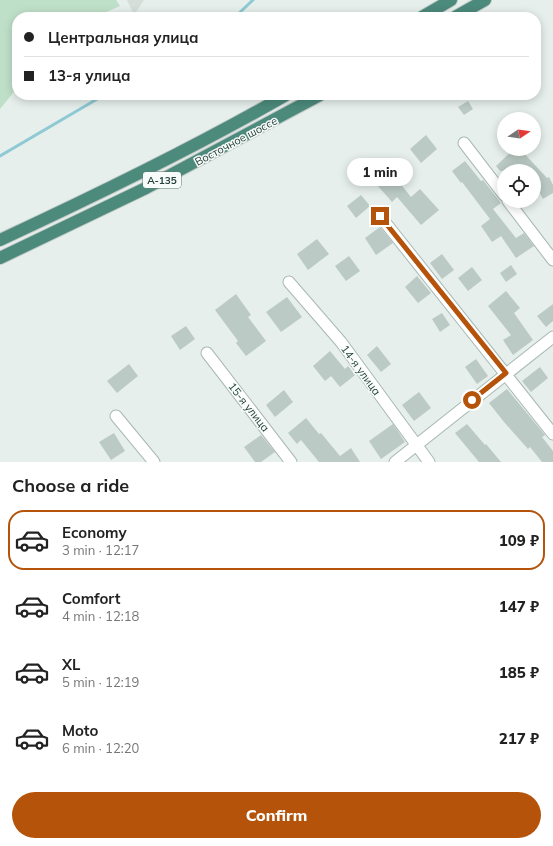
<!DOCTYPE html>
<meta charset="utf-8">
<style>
body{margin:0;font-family:Mulish,sans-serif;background:#f2f2f2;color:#222;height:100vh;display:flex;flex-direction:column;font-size:15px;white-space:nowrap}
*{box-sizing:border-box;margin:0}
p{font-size:13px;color:#767676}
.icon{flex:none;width:22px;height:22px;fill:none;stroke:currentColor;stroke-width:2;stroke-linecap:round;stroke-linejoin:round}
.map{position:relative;height:462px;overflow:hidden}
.drawer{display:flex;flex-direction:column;background:#fff;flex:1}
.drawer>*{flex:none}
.guide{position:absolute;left:12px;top:12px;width:529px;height:88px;border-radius:16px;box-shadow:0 2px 10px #0003;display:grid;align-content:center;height:88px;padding:0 12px;background:#fff}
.needle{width:26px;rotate:77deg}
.controls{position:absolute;left:497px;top:112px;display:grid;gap:8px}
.controls a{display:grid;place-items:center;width:44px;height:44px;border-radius:50%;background:#fff;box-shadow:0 2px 10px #0003;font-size:20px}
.end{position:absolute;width:18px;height:18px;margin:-9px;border:5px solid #b45309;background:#fff;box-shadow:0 0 0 2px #fff}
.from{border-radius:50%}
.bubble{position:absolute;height:28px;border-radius:14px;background:#fff;box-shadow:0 2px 10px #0003;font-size:13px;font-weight:800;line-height:28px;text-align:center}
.guide b{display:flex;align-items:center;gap:14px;height:38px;font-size:15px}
.guide b+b{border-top:1px solid #e0e0e0}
.guide i{width:10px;height:10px;background:#222}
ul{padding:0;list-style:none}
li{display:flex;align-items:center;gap:12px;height:60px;margin:0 8px 6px;padding:0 4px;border:2px solid transparent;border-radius:16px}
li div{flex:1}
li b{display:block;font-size:15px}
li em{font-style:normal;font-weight:800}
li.active{border-color:#b45309}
li>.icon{width:36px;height:36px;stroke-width:1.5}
h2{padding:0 12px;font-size:18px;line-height:48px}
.primary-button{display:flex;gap:8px;margin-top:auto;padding:8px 12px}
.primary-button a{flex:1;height:46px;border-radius:24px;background:#b45309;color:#fff;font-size:16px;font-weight:800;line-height:46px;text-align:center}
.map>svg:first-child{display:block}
</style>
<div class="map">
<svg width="553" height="462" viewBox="0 0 553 462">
<rect width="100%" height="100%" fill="#e6efeb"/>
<path fill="#d4dfda" d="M127,0H144L134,15Z"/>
<path fill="#bfe0c8" d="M0,0H116L120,6L95,17H17V88L0,109Z"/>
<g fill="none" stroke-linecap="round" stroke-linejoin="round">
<path stroke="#8ec9d4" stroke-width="3" d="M235,17L253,0
M0,156L104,95"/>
</g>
<path fill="#bbcac4" d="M468,101L473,109L464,115L458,107Z
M426,135L437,149L421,163L410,149Z
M514,149H520L547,178L549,177L553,185V193L543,199L534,183V171H500L496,166Z
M465,161L481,181L483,180L501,203L493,209L516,238L524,233L534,246L516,258L501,236L492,242L481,226L490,219L462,182L461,183L452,171Z
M392,173L411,197L420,189L439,210L421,225L397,197L392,202L377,185Z
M361,195L370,206L356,218L347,206Z
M380,227L393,243L376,255L365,238Z
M317,239L329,254L308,270L297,254Z
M442,254L454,270L442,279L430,263Z
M349,256L360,271L346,281L335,266Z
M511,265L517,274L506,282L500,273Z
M472,267L482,280L468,291L458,278Z
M417,276L431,293L418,303L405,287Z
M506,291L520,308L514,313L533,340L513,355L503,340L511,335L488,306Z
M236,294L251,315L248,317L266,341L246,356L236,343L238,341L215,310Z
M287,297L302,317L281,332L266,312Z
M553,304V321L546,327L537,316Z
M442,313L450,325L440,332L432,319Z
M186,326L195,339L180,350L171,336Z
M377,346L391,364L381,372L367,355Z
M330,351L345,369L348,366L355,375L340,387L331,376L325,381L313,366Z
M476,359L488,376L477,384L465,367Z
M129,364L138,376L117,393L107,381Z
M540,367L548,378L531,392L522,381Z
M507,389L545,435L542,437L553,451V462H542L530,447L528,449L504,422L489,403Z
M284,390L293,402L275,417L266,405Z
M419,392L431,408L414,421L402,405Z
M306,418L319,434L321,433L340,456L351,448L360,462H319L301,440L297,444L288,433Z
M393,424L405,442L381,459L369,441Z
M467,424L485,445L486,444L501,462H479L455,433Z
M114,433L125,451L111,460L99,442Z
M261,435L275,452L261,462H255L244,447Z"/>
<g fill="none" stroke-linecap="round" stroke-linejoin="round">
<g stroke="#a8b8b2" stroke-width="13">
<path id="minor" d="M464,143L504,195
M508,201L553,260
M380,216L553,434
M289,282L341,342L429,462
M207,353L291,462
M116,416L154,462
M395,462L553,337"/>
</g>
<g stroke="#c2cac8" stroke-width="14">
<path id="trunk" d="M422,17L451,0
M455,17L485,0
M0,240C97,195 194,148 286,95
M0,258L146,188L320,95"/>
</g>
<use href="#minor" stroke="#fff" stroke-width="11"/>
<use href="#trunk" stroke="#4c8a7c" stroke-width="12"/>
</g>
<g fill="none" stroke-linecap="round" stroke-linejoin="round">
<path stroke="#b45309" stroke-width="5" d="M380,216L506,373L472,400"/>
</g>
<g text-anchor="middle" stroke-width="3" stroke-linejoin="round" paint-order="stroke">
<rect fill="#f7fbf9" stroke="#637a73" stroke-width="1" x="143" y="172" width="38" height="16" rx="3"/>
<g font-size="10" font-weight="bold" fill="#24423a">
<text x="162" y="184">А-135</text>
</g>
<g font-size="11" fill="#24423a" stroke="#f7fbf9">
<text transform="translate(236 141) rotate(-28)" y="4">Восточное шоссе</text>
<text transform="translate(361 370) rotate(54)" y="4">14-я улица</text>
<text transform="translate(249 407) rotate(52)" y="4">15-я улица</text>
</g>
</g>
</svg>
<div class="controls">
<a><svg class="needle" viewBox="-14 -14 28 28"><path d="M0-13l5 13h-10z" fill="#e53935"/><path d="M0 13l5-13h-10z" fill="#767676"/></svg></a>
<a><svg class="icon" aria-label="locate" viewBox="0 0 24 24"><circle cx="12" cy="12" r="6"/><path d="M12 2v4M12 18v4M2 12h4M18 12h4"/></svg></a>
</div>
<i class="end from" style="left:472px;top:400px"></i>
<i class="end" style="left:380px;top:216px"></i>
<div class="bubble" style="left:347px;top:158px;width:66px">1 min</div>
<div class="guide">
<b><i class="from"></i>Центральная улица</b>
<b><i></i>13-я улица</b>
</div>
</div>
<section class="drawer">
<h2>Choose a ride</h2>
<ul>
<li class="active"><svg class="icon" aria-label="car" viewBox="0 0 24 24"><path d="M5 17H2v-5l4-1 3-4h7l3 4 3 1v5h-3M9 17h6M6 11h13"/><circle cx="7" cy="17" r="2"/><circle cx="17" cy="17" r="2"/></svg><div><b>Economy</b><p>3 min · 12:17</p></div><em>109 ₽</em></li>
<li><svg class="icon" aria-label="car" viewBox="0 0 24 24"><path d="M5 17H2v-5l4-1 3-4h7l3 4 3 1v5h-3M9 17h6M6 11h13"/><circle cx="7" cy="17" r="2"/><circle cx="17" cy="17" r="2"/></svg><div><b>Comfort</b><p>4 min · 12:18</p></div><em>147 ₽</em></li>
<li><svg class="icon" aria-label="car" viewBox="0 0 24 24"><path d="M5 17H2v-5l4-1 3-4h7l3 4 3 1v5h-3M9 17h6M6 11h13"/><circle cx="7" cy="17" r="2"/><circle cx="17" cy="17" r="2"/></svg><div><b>XL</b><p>5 min · 12:19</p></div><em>185 ₽</em></li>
<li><svg class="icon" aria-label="car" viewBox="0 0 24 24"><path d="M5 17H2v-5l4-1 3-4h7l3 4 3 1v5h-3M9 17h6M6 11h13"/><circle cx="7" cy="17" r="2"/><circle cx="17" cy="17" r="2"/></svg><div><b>Moto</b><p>6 min · 12:20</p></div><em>217 ₽</em></li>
</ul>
<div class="primary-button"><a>Confirm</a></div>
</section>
